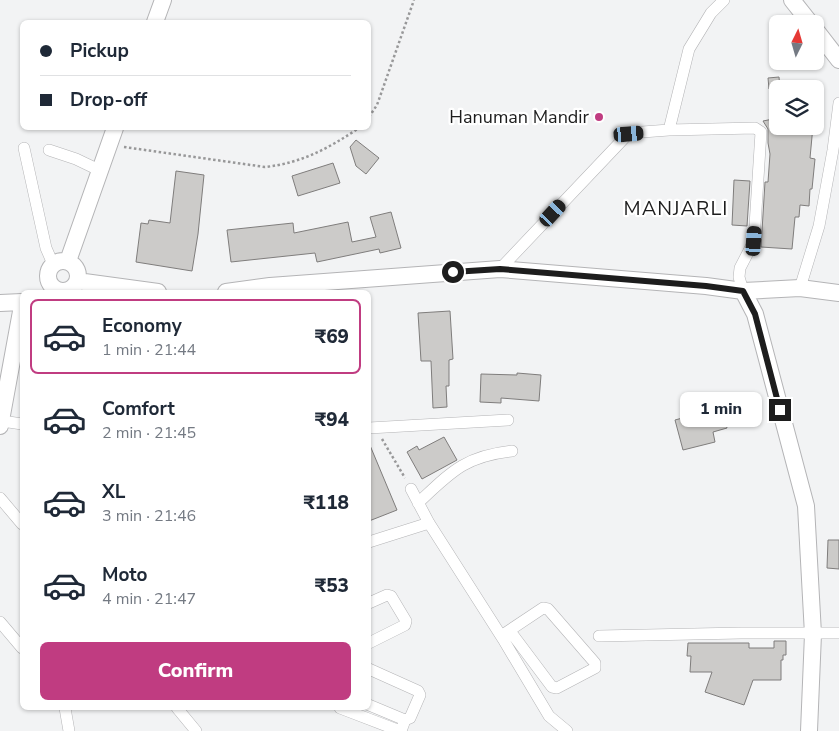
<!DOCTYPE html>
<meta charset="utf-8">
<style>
body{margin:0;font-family:"Nunito Sans",sans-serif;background:#f2f2f3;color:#1f2937;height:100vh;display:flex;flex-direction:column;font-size:19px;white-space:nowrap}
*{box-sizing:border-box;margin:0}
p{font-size:16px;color:#747a83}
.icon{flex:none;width:28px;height:28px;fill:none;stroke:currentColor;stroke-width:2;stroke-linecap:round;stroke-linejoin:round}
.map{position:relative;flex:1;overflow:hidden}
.sheet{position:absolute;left:20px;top:290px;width:351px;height:420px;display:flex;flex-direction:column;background:#fff;border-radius:8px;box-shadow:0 1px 4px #0004}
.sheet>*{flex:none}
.banner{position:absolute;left:20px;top:20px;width:351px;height:110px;border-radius:8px;box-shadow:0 1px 4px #0004;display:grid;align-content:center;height:110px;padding:0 20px;background:#fff}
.needle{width:32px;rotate:5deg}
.buttons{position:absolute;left:769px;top:15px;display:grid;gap:10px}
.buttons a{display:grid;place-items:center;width:55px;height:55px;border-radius:8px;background:#fff;box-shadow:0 1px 4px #0004;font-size:25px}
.end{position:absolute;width:22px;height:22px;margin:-11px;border:6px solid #1d1d1d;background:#fff;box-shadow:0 0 0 2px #fff}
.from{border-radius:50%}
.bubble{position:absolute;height:35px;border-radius:8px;background:#fff;box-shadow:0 1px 4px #0004;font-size:16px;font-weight:800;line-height:35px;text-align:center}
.car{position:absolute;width:15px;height:30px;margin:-15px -8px;border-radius:6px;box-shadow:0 0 4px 1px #0007;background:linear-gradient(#222 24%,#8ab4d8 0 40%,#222 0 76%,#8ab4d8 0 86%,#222 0)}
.banner b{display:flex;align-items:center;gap:18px;height:48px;font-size:19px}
.banner b+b{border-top:1px solid #e0e1e3}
.banner i{width:12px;height:12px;background:#1f2937}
ul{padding:9px 0 0;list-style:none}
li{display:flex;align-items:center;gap:15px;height:75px;margin:0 10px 8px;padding:0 10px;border:2px solid transparent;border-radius:8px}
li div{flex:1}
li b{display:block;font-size:19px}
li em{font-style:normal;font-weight:800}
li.selected{border-color:#c03c81}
li>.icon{width:45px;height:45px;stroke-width:1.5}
.cta{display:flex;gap:10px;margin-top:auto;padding:10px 20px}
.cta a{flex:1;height:58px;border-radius:8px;background:#c03c81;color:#fff;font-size:20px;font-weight:800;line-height:58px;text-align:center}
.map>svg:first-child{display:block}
</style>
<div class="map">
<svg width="839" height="731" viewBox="0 0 839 731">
<rect width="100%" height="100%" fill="#f2f3f4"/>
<path fill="#cccbc9" stroke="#7f7d7c" d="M779,77L780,89H769L768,78Z
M778,118V126H813L810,158L815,159L812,189H810L809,206L800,205L799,217H795L792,249L761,247L765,182H768L770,154L768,143V129L763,121Z
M356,140L379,158L366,174L356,166L350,147Z
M333,163L340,183L298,196L292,176Z
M176,171L204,175L198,234L192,271L136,262L141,223L148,224L149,220L170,223Z
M734,180L750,181L747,226L732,225Z
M391,212L401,248L380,253L379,249L317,262L315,253L231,262L227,230L293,223L294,233L348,222L352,242L376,237L370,217Z
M450,311L453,359L449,360V386H446L447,407L433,408L431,361H421L418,313Z
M517,373L541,375L539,401L501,398V403L480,402L481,374L517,375Z
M708,411L709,417L723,413L727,428L713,432L715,442L683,450L675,420Z
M444,437L457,460L422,479L407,452L417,446L419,450Z
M369,443L397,510L369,521Z
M828,540H839V569L827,568Z
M774,641H786V655H783V660H781V680H753L744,705L705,692L712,672H690L691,656H687L688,643H749V648H774Z"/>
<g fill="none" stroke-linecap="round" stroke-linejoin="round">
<g stroke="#b4b4b6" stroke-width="12">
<path id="street" d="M669,130L689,49L711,13L724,0
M24,148L46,248L53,264
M49,150L76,159L101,171
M500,269L629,133L669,130L755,128L761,132L754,241L740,268L739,277L743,291
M800,288L819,226L833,150L839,103
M2,421L22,424
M369,428L508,420
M411,489L429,523L503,639L549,716L567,731
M0,498L22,524
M418,503C451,472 465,456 512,451
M369,542L429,523
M369,603L387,595L391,596L406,621L405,625L369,643
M0,622L22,648
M501,636L543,608L548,609L595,663V668L557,688L552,687L510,631
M599,636L741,633H839
M369,669L418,691L420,695L410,718L405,720L401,731
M369,705L405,720
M65,708L69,731
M177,708L196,731
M340,708L400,731"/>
</g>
<g stroke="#b4b4b6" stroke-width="18">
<path id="secondary" d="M792,0L811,24
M155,22L163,0
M815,29L839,60
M68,261L115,128
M48 276a15 15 0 1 1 30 0a15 15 0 1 1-30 0Z
M77,281L158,292
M743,291L755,314L806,506L813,634L809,731
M226,292L270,286L500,269L706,286L743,291L800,288L839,293
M0,303L22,302
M0,426L22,306"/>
</g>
<path stroke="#989899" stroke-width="2.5" stroke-dasharray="2.5 2.5" stroke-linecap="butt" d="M369,117L377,105L414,0
M124,147L265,167C302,163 329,148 359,128
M382,439L405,478"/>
<use href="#street" stroke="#fff" stroke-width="11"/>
<use href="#secondary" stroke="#fff" stroke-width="16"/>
</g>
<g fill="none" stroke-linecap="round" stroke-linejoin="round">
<path stroke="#1d1d1d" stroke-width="6" d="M453,272L500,269L706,286L743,291L755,314L780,410"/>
</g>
<circle fill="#c03c81" stroke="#fff" stroke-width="2" cx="599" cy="117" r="5"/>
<g text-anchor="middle" stroke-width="4.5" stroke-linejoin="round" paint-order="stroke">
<g font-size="18" fill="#1d1d1d" stroke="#fff" text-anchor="end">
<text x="589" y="123">Hanuman Mandir</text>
</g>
<g font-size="20" letter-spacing="1" fill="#1d1d1d" stroke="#fff">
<text x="676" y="215">MANJARLI</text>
</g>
</g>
</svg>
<div class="buttons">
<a><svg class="needle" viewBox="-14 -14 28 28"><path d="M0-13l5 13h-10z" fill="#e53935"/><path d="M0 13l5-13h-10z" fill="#747a83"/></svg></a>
<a><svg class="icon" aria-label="layers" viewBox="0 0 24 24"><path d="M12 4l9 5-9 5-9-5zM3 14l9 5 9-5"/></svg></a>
</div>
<i class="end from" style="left:453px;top:272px"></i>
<i class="end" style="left:780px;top:410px"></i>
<div class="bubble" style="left:680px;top:392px;width:82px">1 min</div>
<i class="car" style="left:629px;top:134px;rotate:85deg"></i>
<i class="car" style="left:553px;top:213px;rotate:43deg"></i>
<i class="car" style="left:754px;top:241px;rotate:4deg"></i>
<div class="banner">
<b><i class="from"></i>Pickup</b>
<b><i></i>Drop-off</b>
</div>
<section class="sheet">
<ul>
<li class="selected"><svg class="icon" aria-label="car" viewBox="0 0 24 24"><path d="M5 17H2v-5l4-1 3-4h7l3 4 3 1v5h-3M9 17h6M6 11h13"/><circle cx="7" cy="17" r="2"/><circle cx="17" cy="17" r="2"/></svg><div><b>Economy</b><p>1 min · 21:44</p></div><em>₹69</em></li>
<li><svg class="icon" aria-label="car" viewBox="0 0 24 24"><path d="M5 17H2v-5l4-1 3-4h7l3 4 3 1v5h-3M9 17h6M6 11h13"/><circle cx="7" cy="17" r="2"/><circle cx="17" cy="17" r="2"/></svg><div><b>Comfort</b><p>2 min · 21:45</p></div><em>₹94</em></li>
<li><svg class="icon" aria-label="car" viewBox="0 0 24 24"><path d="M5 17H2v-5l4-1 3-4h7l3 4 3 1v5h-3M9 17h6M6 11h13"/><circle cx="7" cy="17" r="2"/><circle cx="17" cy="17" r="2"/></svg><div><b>XL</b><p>3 min · 21:46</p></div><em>₹118</em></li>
<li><svg class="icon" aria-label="car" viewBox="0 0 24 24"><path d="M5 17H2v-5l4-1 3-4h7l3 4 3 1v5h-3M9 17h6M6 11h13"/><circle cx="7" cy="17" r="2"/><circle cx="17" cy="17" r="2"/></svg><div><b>Moto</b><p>4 min · 21:47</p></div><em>₹53</em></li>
</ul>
<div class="cta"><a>Confirm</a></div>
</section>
</div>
